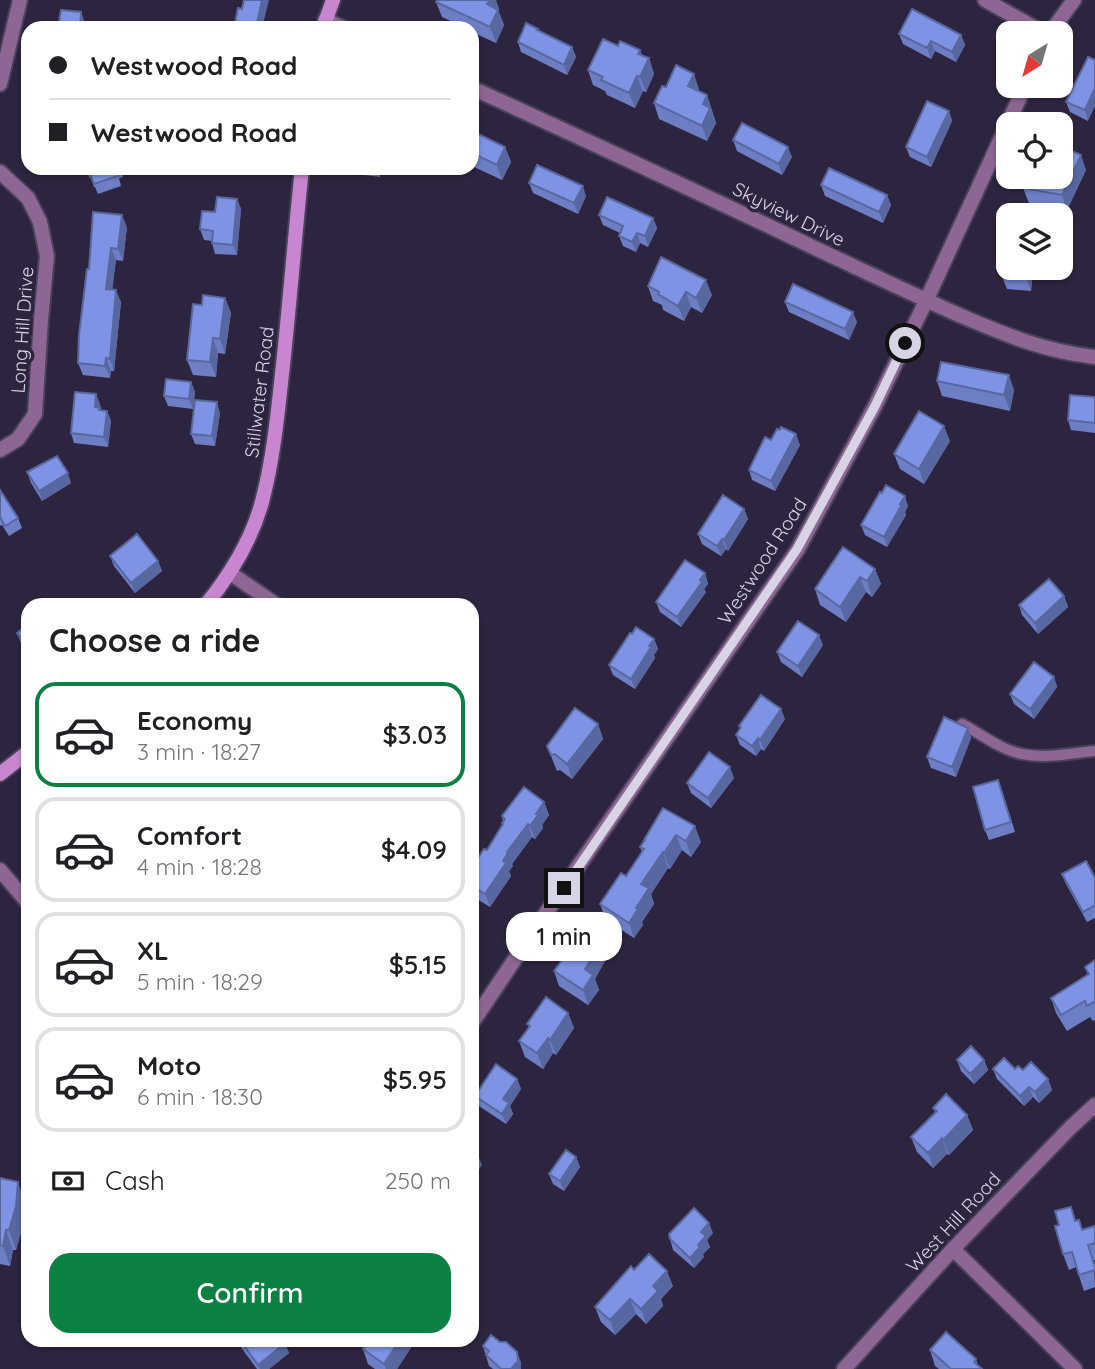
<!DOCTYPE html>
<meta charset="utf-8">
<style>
body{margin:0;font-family:Quicksand,sans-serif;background:#f6f6f6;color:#202124;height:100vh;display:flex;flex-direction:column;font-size:26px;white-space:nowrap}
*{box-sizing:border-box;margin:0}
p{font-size:23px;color:#757577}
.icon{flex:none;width:38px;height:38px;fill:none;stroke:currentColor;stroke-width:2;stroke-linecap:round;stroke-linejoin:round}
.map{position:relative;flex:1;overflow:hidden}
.sheet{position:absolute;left:21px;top:598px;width:458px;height:749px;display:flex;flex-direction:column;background:#fff;border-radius:21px;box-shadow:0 2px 5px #0004}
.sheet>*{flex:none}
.hud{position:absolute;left:21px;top:21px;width:458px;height:154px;border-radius:21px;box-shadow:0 2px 5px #0004;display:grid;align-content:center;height:154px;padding:0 28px;background:#fff}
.needle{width:46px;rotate:217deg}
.tools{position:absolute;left:996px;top:21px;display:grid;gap:14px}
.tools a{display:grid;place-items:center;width:77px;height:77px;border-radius:14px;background:#fff;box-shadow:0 2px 5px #0004;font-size:35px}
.end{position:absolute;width:32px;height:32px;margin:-16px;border:9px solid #d8d4e5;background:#111;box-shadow:0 0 0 4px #111}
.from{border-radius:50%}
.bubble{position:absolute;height:49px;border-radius:21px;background:#fff;box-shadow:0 2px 5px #0004;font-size:23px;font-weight:600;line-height:49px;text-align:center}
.hud b{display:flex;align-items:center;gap:24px;height:66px;font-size:26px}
.hud b+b{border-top:2px solid #e0e0e0}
.hud i{width:18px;height:18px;background:#202124}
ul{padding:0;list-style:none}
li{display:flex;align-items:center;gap:21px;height:105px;margin:0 14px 10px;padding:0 14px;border:4px solid #e0e0e0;border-radius:21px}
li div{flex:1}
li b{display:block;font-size:26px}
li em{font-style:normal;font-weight:600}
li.active{border-color:#0b8043}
li>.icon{width:63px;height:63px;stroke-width:1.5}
h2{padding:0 28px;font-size:32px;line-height:84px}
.pay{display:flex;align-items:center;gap:18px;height:77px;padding:0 28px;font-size:26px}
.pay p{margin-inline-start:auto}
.cta{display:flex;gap:14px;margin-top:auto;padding:14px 28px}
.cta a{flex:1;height:80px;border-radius:21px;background:#0b8043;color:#fff;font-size:28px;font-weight:600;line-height:80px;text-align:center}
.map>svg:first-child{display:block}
</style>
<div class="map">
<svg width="1095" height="1369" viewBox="0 0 1095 1369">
<rect width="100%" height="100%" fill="#2d253f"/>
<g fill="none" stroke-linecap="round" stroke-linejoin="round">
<g stroke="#48415a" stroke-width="14">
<path id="service" d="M962,724C981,734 1001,750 1022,754C1045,759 1072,753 1095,751"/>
</g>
<g stroke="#48415a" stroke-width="18">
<path id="minor" d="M985,0L1044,33
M325,20L343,28
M1050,33L1074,0
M0,84L20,0
M472,88C588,141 704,195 819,250C866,272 912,294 959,315C1006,335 1043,351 1095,357
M0,172L28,198L40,222L47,256L41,320L35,414L18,439L0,450
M230,573L278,606
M0,870L28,903
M472,1023L548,910L798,549L875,406L926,301L1025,86
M953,1249L1075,1369
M844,1369L953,1249L1070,1128L1095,1105"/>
</g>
<g stroke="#48415a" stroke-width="18">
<path id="secondary" d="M323,28L333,0
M205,606C231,574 253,538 263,498C274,455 278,410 283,365C290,300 295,234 302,168
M0,774L28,752"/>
</g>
<use href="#service" stroke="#8e6693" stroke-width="10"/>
<use href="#minor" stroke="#8e6693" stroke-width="14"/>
<use href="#secondary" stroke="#c786cf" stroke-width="14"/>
</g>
<path fill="#6d7ec5" d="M436,2L499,8L498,10L504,25L496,43L472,32V28H465L442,17Z
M538,29L539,31L572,47L576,57L567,75L521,52L518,42Z
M899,34L961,35L965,45L956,62L935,51L931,59L903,44Z
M618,46L640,50L642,55L649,58L654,74L646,92L643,91L635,108L607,95L605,91L593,85L588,70Z
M1095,60L1088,121L1070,112L1066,102Z
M666,87L699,89L698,91L707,95L716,123L707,141L659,119L654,103Z
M949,111L952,121L931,167L910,157L906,147Z
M472,131L505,147L511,162L502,180L472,166Z
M733,140L792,157L782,175L737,151Z
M1068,141L1072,151L1086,170L1067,210L1029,203L1023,188Z
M87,168H120L123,177L119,178L121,186L98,194L95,187H94Z
M355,168H381L380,177L357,174Z
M529,183L586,196L578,214L533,193Z
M821,185L887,195L891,205L883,223L825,196Z
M237,199L241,209L237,255L215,254L212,243V241L204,240L200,229L215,212Z
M599,215L653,218L657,228L648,247L640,243L636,252L623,246L619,236L620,233L603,225Z
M127,227L123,261L116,260L112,289L121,302L114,371H111L110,378L83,375L78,363L89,269Z
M1008,268H1033L1031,291L1007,289L1001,274Z
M648,286L712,295L702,313L691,307L684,321L663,310L662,305L653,301Z
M225,298L231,313L225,354L218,353L216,377L193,375L187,360L202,305Z
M785,302L857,322L849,340L789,312Z
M937,381L1014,390L1010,411L942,396Z
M191,382L195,392L193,409L168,406L164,396Z
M1095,397V433L1071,430L1068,420Z
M100,404L101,410L107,411L111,421L108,447L74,443L71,433Z
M220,413L215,446L195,444L191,434Z
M780,430L800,445L775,491L752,480L749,470L771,440Z
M950,441L924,484L900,469L894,454Z
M27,472L71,483L42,501L31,483Z
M0,490L18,518L22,528L9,536L2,525L0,526Z
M908,506L905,512L906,515L887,547L865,535L861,525Z
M744,509L748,519L728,551L726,549L721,556L702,544L698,534Z
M110,556L158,561L162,571L135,593L114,566Z
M875,569L881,584L872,597L866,592L846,622L820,605L815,589Z
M705,573L708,584L704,589L706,592L681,627L660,612L656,602Z
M1064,596L1068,607L1038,634L1022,615L1019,605Z
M28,624V651L21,643L17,633Z
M632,634L654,639L658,649L654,655L655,658L635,689L613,675L609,665Z
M823,645L802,677L781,662L777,652Z
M1054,677L1057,687L1034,719L1014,704L1010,694Z
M785,719L764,751L761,749L756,756L740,745L736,735L740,729L739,726Z
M598,724L603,739L572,779L560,770L557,771L547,746Z
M968,728L971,738L956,777L931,768L927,757Z
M734,778L711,808L691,793L687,783Z
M1002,790L1015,832L989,840L985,830Z
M544,802L549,815L542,825L543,828L535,839L532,837L512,864L513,866L509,871L511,876L490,907L472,896V866L487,850L503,826L502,823L503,821L502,816Z
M663,808L701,842L691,857L682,850L670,869L668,868L651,894L654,904L642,922L643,925L634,938L606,920L600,904L626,876L642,852L640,847L644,841V840Z
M28,811V833L22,816Z
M1062,874L1095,878V918L1087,922L1066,884Z
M1095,960V1020L1093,1021L1090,1017L1067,1031L1056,1013L1051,998L1088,975L1085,967Z
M605,961L595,979L599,990L588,1005L559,986L554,971Z
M568,1013L574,1028L556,1055L553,1053L543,1069L525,1057L519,1041L529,1027L527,1024Z
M957,1060H984L988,1070L974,1084L961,1071Z
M993,1069H1015L1023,1070L1048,1079L1052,1090L1039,1103L1033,1097L1024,1106L997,1079Z
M517,1079L521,1089L510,1106L513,1114L506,1124L479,1106L475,1096Z
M933,1108L967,1115L973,1130L949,1155L947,1154L933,1168L917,1152L911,1137L935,1112Z
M576,1157L580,1167L564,1191L553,1184L549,1174Z
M0,1178L25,1202L23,1226L16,1250H13L10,1266L0,1264Z
M1071,1207L1076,1220L1083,1230L1095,1229V1260H1094L1095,1287L1084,1291L1076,1267L1069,1270L1063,1254L1059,1225Z
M713,1233L707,1240L710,1247L703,1254L704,1257L694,1268L673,1250L670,1239Z
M634,1270L673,1286L661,1299L663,1306L646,1324L636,1314L615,1335L601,1322L595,1307Z
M238,1340H283L289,1353L269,1369H257L240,1346Z
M368,1340H416L397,1369H375L368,1364L363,1349Z
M500,1342L521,1362V1369H493L489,1366L483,1346Z
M930,1350L976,1359L978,1366L982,1369H939L935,1366Z"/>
<path fill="#5967a0" d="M262,0H269L262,28H256Z
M490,0H496L499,8L493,20L487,4Z
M498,10L504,25L496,43L490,27Z
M81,12L85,23L84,28H80Z
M961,35L965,45L956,62L952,52Z
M931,41L935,51L931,59L927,48Z
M572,47L576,57L567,75L564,65Z
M640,50L645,66L649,58L654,74L646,92L640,77L638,54Z
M694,74L699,89L693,102L688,86Z
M637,76L643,91L635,108L629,93Z
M1095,88V106L1088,121L1085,110Z
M707,95L716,123L707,141L702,126L703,104Z
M949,111L952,121L931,167L927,157Z
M1068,141L1073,156L1065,148Z
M505,147L511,162L502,180L497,165Z
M788,147L792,157L782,175L779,164Z
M1081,155L1086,170L1067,210L1062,195Z
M377,168H381L380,177Z
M583,186L586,196L578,214L574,203Z
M887,195L891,205L883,223L879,212Z
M237,199L241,209L237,255L233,245Z
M122,215L127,227L123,261L118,249Z
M653,218L657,228L648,247L645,236Z
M637,233L640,243L636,252L632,242Z
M111,248L116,260L111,301L106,289Z
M1026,268H1033L1031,291L1025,275Z
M706,280L712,295L702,313L696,298Z
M116,290L121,302L114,371L110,359Z
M686,292L691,307L684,321L678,306Z
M225,298L231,313L225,354L220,339Z
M853,312L857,322L849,340L845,329Z
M213,338L218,353L216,377L210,362Z
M106,358L111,371L110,378L105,366Z
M1009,375L1014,390L1010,411L1004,395Z
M191,382L195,392L193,409L189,399Z
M96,394L100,404V408L103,418L95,407Z
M217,402L220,413L215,446L212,436Z
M107,411L111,421L108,447L104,437Z
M944,426L950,441L924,484L919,469Z
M796,434L800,445L775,491L771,481Z
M68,473L71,483L42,501L39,491Z
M905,496L908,506L905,512L906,515L887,547L884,537Z
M744,509L748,519L728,551L724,540Z
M722,539L726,549L721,556L717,546Z
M158,561L162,571L135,593L131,583Z
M875,569L881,584L872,597L867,581Z
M705,573L708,584L704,589L706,592L681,627L677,617Z
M860,577L866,592L846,622L840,607Z
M1064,596L1068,607L1038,634L1035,623Z
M819,635L823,645L802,677L798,666Z
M654,639L658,649L654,655L655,658L635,689L631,679Z
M1054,677L1057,687L1034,719L1030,709Z
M781,709L785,719L764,751L760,740Z
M598,724L603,739L572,779L567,764Z
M968,728L971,738L956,777L952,767Z
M758,738L761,749L756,756L752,746Z
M730,767L734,778L711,808L708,798Z
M544,802L549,815L542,825L543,828L535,839L530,826L536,814Z
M528,824L532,837L512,864L513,866L509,871L511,876L490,907L485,894L507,852Z
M695,826L701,842L691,857L686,841Z
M676,835L682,850L670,869L664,853Z
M663,852L668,868L651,894L654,904L642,922L643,925L634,938L629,923L636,908L641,884Z
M600,945L605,961L595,979L599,990L588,1005L583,990L585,969Z
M568,1013L574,1028L556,1055L550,1040Z
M548,1038L553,1053L543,1069L537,1053Z
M984,1060L988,1070L974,1084L970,1074Z
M517,1079L521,1089L510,1106L513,1114L506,1124L502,1114L503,1099Z
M1048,1079L1052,1090L1039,1103L1035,1092Z
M1029,1087L1033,1097L1024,1106L1020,1096Z
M967,1115L973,1130L949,1155L943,1140Z
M942,1138L947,1154L933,1168L928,1153Z
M476,1150L482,1165L474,1177L472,1173V1155Z
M576,1157L580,1167L564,1191L560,1181Z
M18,1182L25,1202L23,1226L16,1250L9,1230Z
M709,1223L713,1233L707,1240L710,1247L703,1254L704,1257L694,1268L690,1258L698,1245L701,1232Z
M6,1230L13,1250L10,1266L3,1246Z
M667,1271L673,1286L661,1299L663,1306L646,1324L641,1309L653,1286Z
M630,1299L636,1314L615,1335L610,1320Z
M400,1340H416L397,1369H386L384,1364Z
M285,1343L289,1353L269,1369H260L258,1365Z
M517,1352L521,1362V1369H511Z"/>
<path fill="#7f93e5" stroke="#5967a0" stroke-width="2" d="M244,0H262L256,28H234L238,8L242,9Z
M437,0H490L487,4L498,10L490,27L436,2Z
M912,9L961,35L952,52L931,41L927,48L899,34Z
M61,10L81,12L80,28H58Z
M526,23L538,29L537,30L572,47L564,65L518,42Z
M603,39L618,46L620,41L640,50L638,54L649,58L640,77L637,76L629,93L601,80L603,77L588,70Z
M1088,57L1095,60V88L1085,110L1066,102Z
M676,65L694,74L688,86L707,95L703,104L710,108L702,126L654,103L662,86L666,87Z
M927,101L949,111L927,157L906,147Z
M742,123L788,147L779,164L733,140Z
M472,131L505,147L497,165L472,153Z
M1060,137L1068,141L1065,148L1081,155L1062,195L1023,188L1029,177H1060Z
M537,165L583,186L574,203L529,183Z
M87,168H115L118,176L94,184L91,176L90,177Z
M829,168L887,195L879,212L821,185Z
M217,197L237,199L233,245L212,243L213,231L200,229L202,211L215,212Z
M607,197L653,218L645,236L637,233L632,242L619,236L623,226L599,215Z
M93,212L122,215L118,249L111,248L106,289L116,290L110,359L106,358L105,366L78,363L79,335L87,269H89Z
M1006,221H1008V268H1026L1025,275L1001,274Z
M661,257L706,280L696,298L686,292L678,306L658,294L659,292L648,286Z
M793,284L853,312L845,329L785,302Z
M203,295L225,298L220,339L213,338L210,362L187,360L193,304L202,305Z
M941,362L1009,375L1004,395L937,381Z
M166,379L191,382L189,399L164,396Z
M75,392L96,394L95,407L100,408L99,410L107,411L104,437L71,433Z
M1070,395L1095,397V423L1068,420Z
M195,400L217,402L212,436L191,434Z
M919,411L944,426L919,469L894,454Z
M781,427L796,434L771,481L749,470L765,437L771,440L777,429L780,430Z
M57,456L68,473L39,491L27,472Z
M886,485L905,496L900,504H902L884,537L861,525L880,492L882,493Z
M0,490L18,518L5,526L0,517Z
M723,495L744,509L724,540L722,539L717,546L698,534Z
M137,534L158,561L131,583L110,556Z
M843,547L875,569L867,581L860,577L840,607L815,589Z
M685,560L705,573L700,580L702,582L677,617L656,602Z
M1049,579L1064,596L1035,623L1019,605Z
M798,621L819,635L798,666L777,652Z
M28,624V645L17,633Z
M636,627L654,639L649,646L651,647L631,679L609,665L630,633L632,634Z
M1034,662L1054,677L1030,709L1010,694Z
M761,695L781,709L760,740L758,738L752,746L736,735L741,727L739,726Z
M575,708L598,724L567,764L555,754L551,755L547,746Z
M944,717L968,728L952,767L927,757Z
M709,752L730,767L708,798L687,783Z
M998,780L1011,822L985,830L973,787Z
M524,787L544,802L536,814L538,815L530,826L528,824L507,852L508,853L503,861L506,863L485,894L472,886V866L484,849L487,850L503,824L502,823L505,819L502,816Z
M663,808L695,826L686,841L676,835L664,853L663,852L641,884L649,888L636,908L638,909L629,923L600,904L621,873L626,876L644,849L640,847L645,840H644Z
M28,811V824L22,816Z
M1086,861L1095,878V905L1083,912L1062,874Z
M582,933L600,945L585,969L593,975L583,990L554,971Z
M1095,960V1001L1087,1006L1085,1001L1061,1015L1051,998L1089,974L1085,967Z
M546,997L568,1013L550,1040L548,1038L537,1053L519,1041L530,1026L527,1024Z
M971,1046L984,1060L970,1074L957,1060Z
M1004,1058L1015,1069L1018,1066L1023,1070L1031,1062L1048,1079L1035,1092L1029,1087L1020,1096L993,1069Z
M496,1064L517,1079L503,1099L509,1103L502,1114L475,1096Z
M946,1094L967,1115L943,1140L942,1138L928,1153L911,1137L937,1111L933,1108Z
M566,1150L576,1157L560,1181L549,1174Z
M0,1178L18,1182L16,1206L9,1230H6L3,1246L0,1245Z
M1071,1207L1075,1221L1079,1220L1082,1230L1094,1226L1095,1230V1243L1088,1245L1095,1267V1270L1079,1275L1072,1252L1063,1254L1055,1226L1059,1225L1055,1211Z
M694,1208L709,1223L701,1232L706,1236L698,1245L700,1247L690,1258L670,1239L669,1234Z
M649,1254L667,1271L653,1286L658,1291L641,1309L630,1299L610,1320L595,1307L631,1266L634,1270Z
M946,1332L976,1359L974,1362L982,1369H951L930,1350Z
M491,1335L500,1342H506L517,1352L518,1361L511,1369H501L486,1355L489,1351L483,1346Z
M240,1340H283L285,1343L258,1365Z
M368,1340H400L384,1364L363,1349Z"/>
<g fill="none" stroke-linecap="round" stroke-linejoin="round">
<path stroke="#d8d4e5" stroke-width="9" d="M564,888L797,549L875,406L905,343"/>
</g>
<g text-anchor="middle" stroke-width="7" stroke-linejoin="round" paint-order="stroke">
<g font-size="19" fill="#d8d4e5" stroke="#2d253f">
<text transform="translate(789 214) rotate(26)" y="7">Skyview Drive</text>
<text transform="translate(22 330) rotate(-86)" y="7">Long Hill Drive</text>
<text transform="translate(259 392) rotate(-83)" y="7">Stillwater Road</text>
<text transform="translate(762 561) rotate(-57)" y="7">Westwood Road</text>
<text transform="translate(953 1222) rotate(-47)" y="7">West Hill Road</text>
</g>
</g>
</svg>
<div class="tools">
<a><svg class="needle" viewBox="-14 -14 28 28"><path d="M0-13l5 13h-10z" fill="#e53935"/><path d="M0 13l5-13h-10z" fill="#757577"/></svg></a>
<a><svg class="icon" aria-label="locate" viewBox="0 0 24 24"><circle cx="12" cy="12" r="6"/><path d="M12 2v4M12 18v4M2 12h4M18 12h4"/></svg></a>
<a><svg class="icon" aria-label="layers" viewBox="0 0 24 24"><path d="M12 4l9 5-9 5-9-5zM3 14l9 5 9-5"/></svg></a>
</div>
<i class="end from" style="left:905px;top:343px"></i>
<i class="end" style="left:564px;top:888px"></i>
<div class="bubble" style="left:506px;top:912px;width:116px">1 min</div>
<div class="hud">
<b><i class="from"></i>Westwood Road</b>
<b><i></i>Westwood Road</b>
</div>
<section class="sheet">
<h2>Choose a ride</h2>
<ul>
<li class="active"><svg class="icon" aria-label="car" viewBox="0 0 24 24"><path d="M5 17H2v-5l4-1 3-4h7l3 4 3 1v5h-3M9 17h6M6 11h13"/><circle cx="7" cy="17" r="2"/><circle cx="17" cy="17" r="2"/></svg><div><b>Economy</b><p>3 min · 18:27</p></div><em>$3.03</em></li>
<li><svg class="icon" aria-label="car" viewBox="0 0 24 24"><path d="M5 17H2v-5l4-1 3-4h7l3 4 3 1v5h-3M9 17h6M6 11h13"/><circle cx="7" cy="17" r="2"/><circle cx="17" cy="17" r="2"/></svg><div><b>Comfort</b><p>4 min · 18:28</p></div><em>$4.09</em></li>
<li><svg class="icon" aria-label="car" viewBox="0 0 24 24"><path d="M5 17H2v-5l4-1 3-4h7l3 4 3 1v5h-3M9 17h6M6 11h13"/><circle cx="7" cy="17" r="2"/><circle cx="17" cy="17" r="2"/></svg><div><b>XL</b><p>5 min · 18:29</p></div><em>$5.15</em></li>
<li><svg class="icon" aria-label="car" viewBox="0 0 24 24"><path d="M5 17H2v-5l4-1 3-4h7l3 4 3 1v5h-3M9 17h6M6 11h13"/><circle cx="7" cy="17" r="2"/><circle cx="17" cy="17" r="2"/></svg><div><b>Moto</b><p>6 min · 18:30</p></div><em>$5.95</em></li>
</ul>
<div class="pay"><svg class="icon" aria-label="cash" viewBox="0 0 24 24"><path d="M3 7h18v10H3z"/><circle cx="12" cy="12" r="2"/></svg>Cash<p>250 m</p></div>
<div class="cta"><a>Confirm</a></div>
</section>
</div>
